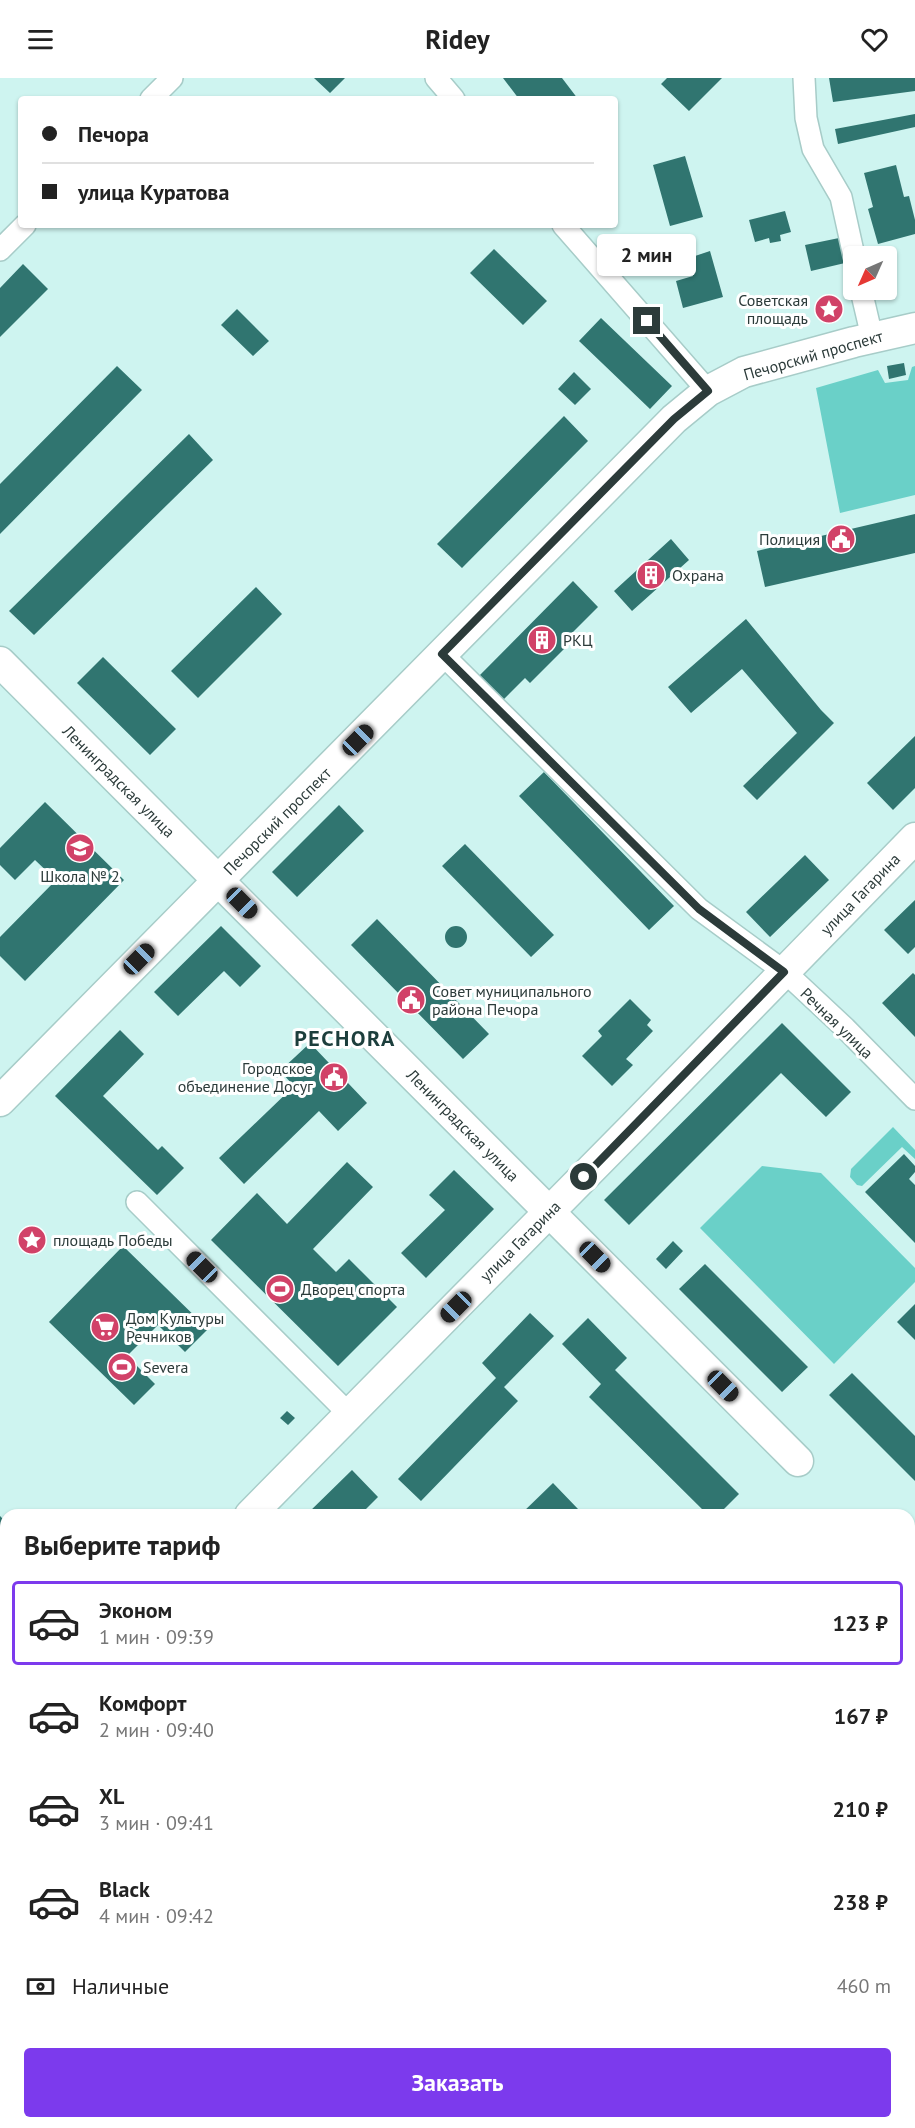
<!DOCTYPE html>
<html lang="ru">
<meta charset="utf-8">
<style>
body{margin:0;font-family:"PT Sans",sans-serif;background:#f2f2f2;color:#222;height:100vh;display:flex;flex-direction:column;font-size:22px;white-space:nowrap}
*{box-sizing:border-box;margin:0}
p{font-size:20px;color:#767676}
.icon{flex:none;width:33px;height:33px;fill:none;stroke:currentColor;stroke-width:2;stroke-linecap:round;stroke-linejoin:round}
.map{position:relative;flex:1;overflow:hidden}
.details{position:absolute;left:0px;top:1431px;width:915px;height:620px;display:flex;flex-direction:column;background:#fff;border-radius:18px 18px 0 0;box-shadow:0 2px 4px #0004}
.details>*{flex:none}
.banner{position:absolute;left:18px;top:18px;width:600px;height:132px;border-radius:6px;box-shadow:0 2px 4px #0004;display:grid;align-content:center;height:132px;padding:0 24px;background:#fff}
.needle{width:39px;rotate:225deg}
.buttons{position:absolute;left:843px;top:168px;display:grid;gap:12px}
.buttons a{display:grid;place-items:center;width:54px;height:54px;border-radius:6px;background:#fff;box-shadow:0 2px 4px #0004;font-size:30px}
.end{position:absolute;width:27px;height:27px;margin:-14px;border:8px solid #2c3b3a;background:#fff;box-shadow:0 0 0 3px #fff}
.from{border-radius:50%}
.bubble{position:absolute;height:42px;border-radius:6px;background:#fff;box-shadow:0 2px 4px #0004;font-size:20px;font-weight:700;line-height:42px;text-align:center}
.car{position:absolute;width:18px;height:36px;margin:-18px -9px;border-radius:8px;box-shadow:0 0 4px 2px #0007;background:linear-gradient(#222 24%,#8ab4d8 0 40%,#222 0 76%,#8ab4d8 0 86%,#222 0)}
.banner b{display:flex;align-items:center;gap:21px;height:57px;font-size:22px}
.banner b+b{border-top:2px solid #e0e0e0}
.banner i{width:15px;height:15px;background:#222}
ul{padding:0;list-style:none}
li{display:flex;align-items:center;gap:18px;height:84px;margin:0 12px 9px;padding:0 12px;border:3px solid transparent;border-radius:6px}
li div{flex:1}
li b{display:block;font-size:22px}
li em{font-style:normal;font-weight:700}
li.active{border-color:#7c3aed}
li>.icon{width:54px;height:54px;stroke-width:1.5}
h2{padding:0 24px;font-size:27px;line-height:72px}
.pay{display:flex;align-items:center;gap:15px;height:66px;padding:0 24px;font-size:22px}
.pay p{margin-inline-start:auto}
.action{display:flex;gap:12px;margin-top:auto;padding:12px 24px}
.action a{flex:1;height:69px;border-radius:6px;background:#7c3aed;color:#fff;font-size:24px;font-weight:700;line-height:69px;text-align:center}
header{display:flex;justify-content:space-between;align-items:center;height:78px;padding:0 24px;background:#fff;font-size:27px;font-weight:700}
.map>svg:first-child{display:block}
</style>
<header><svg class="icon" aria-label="menu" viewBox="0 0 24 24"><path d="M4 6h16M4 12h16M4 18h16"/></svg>Ridey<svg class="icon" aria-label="heart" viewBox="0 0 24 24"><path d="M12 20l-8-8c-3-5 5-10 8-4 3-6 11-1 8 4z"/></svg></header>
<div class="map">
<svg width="915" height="2050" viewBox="0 0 915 2050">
<rect width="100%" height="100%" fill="#cef4f0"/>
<path fill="#6ad0c8" d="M915,288V417L840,435L816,310L878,292L885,305L908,302L912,289Z
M893,1049L915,1072V1081L902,1069L862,1108L857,1107L850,1099L851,1091Z
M762,1088L821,1095L915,1190V1204L834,1286L700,1150Z"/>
<path fill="#307570" d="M314,0H345L330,15Z
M503,0H562L578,21H519Z
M667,0H722L689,33L661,6Z
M829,0H915V13L833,24Z
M915,36V49L838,66L835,51Z
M685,78L703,139L670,148L653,87Z
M896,87L904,119L909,118L915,142V156L878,166L868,131L873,129L864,95Z
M785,133L791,154L780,157L781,163L770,165L769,160L755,164L749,142Z
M839,160L845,185L811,193L805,167Z
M494,171L547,223L523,247L470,195Z
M710,173L723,219L683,230L676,203L693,198L689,180Z
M23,186L48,211L0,259V210Z
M237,231L269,263L253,278L221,247Z
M601,240L672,308L650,331L579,263Z
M904,285L906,297L889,301L887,288Z
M117,288L142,312L0,456V406Z
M574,294L591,311L575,327L558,311Z
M564,338L588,363L462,490L437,466Z
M189,356L213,382L34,557L9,533Z
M915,436V475L765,509L757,473Z
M671,461L689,482L632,533L614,513Z
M573,503L598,529L567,560L571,564L530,605L525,600L503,622L479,598Z
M256,509L282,536L198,620L171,593Z
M746,541L821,632L834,645L757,722L743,708L797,655L742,591L691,635L668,609Z
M103,579L176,651L150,677L77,605Z
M915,658V710L893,732L867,705Z
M544,694L674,828L649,852L519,718Z
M45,724L124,802L25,903L0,878V859L56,802L35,782L15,802L0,787V770Z
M339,727L364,753L297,819L272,794Z
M465,766L554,857L531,879L442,788Z
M805,777L829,802L770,859L746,834Z
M915,822V869L908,876L884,852Z
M377,841L489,956L463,981L351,867Z
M221,848L261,888L240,909L224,893L178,938L154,914Z
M445 859a11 11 0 1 1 22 0a11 11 0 1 1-22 0Z
M913,895L915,897V959L882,925Z
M630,921L651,942L647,947L653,953L626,981L633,987L612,1008L582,978L602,958L598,953Z
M782,945L851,1014L826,1039L781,995L629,1147L604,1122Z
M120,952L144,976L103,1018L158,1072L162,1068L184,1090L157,1117L55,1018Z
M310,965L367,1025L338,1053L319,1033L244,1106L219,1080L294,1008L280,993Z
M904,1076L915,1088V1094L909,1101L915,1107V1165L865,1114Z
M347,1084L373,1109L313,1171L336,1194L349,1181L397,1229L338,1288L211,1162L257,1115L287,1146Z
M454,1092L494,1131L426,1200L401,1175L445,1132L429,1117Z
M673,1163L683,1173L666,1191L656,1181Z
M123,1168L208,1251L185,1274L158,1247L127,1278L155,1306L134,1327L49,1244Z
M705,1186L808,1289L782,1314L679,1211Z
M915,1226V1262L897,1244Z
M530,1235L554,1258L504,1309L518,1323L421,1423L398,1401L496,1300L482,1285Z
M588,1240L627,1280L615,1292L739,1416L718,1437H708L589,1319L601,1306L562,1266Z
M852,1295L915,1358V1403L829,1317Z
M287,1333L295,1340L288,1347L280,1340Z
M352,1392L378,1419L360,1437H306Z
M553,1405L578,1431L571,1437H520Z
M0,1438L6,1444L1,1449L6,1454V1499L0,1493Z
M915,1621V1645L909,1639V1627Z
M915,1649V1700L909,1707V1655Z
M6,1730V1779L3,1782L0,1779V1736Z
M909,1801L915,1807V1816L909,1822Z
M6,2016V2044H41L47,2050H0V2022Z
M207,2044H238L243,2050H202Z
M327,2044H381L375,2050H322Z
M583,2044H611L606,2050H588Z
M829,2044H856L851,2050H835Z"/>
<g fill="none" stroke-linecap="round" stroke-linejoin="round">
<g stroke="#a7ccc8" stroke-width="24">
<path id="street" d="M436,0L454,21
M804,0L806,40L813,71L841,119L854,178
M151,21L172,0
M563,147L708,313
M0,172L25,147
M861,212L872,259
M442,576L699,831L785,894L845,950L915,1021
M137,1124L349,1336
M909,1773L915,1779
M657,2044L662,2050
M903,2044L908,2050"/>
</g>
<g stroke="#a7ccc8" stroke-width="33">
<path id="secondary" d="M0,584L798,1383
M0,1023L674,341L708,313L744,294L854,264L915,250
M250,1437L634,1048L915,760
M909,1543L915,1537
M0,1690L6,1684
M0,1884L6,1890
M160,2044L165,2050
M412,2050L417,2044"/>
</g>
<use href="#street" stroke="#fff" stroke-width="21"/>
<use href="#secondary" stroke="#fff" stroke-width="30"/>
</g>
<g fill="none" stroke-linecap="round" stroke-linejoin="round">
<path stroke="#2c3b3a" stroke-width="8" d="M584,1099L784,894L699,831L442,576L674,341L708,313L647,243"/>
</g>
<defs>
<g id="sight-disc" transform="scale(1.5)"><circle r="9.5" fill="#d14268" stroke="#fff"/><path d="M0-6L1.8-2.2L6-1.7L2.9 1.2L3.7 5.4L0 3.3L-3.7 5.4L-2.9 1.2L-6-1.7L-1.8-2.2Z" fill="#fff"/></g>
<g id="civic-disc" transform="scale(1.5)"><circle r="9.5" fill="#d14268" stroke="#fff"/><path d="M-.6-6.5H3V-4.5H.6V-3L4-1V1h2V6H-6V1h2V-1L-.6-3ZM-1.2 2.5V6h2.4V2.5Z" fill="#fff"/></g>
<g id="building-disc" transform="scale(1.5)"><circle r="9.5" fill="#d14268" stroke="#fff"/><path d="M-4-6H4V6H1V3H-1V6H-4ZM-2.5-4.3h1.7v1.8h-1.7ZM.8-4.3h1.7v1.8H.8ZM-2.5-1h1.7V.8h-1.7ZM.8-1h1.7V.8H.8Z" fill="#fff"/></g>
<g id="school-disc" transform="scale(1.5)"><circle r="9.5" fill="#d14268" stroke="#fff"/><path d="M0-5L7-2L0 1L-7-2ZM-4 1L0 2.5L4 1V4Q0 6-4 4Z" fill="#fff"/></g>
<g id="stadium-disc" transform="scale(1.5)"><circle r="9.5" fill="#d14268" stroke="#fff"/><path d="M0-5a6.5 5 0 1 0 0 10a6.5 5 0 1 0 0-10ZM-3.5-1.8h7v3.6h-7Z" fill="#fff"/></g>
<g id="supermarket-disc" transform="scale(1.5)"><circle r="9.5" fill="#d14268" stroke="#fff"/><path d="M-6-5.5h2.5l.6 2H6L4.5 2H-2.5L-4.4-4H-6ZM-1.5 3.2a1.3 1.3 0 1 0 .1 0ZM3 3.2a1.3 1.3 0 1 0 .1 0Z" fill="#fff"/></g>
</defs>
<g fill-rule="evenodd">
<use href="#sight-disc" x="829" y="231"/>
<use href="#civic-disc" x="841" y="461"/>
<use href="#building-disc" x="651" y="497"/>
<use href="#building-disc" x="542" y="562"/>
<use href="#school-disc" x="80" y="770"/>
<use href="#civic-disc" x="411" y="922"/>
<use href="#civic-disc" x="334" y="999"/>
<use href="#sight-disc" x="32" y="1162"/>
<use href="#stadium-disc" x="280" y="1211"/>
<use href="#supermarket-disc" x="105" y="1249"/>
<use href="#stadium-disc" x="122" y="1289"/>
</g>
<g text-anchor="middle" stroke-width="6" stroke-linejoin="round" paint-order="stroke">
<g font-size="16" fill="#2c3b3a" stroke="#fff" text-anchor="start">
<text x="808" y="228" text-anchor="end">Советская<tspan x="808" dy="18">площадь</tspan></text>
<text x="820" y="467" text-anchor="end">Полиция</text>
<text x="672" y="503">Охрана</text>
<text x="563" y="568">РКЦ</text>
<text x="80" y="804" text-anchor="middle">Школа № 2</text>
<text x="432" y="919">Совет муниципального<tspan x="432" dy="18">района Печора</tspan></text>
<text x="313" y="996" text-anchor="end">Городское<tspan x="313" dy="18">объединение Досуг</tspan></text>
<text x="53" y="1168">площадь Победы</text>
<text x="301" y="1217">Дворец спорта</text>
<text x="126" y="1246">Дом Культуры<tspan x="126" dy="18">Речников</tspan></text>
<text x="143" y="1295">Severa</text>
</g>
<g font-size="16" fill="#2c3b3a" stroke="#fff">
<text transform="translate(813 277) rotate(-16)" y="6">Печорский проспект</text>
<text transform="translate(119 703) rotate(45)" y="6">Ленинградская улица</text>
<text transform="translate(277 743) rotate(-45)" y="6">Печорский проспект</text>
<text transform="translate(860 816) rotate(-46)" y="6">улица Гагарина</text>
<text transform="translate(837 945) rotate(44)" y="6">Речная улица</text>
<text transform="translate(463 1047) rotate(45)" y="6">Ленинградская улица</text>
<text transform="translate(520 1163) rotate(-45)" y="6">улица Гагарина</text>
</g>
<g font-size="22" font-weight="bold" letter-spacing="1.5" fill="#1c3e3c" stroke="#fff">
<text x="345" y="968">PECHORA</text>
</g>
</g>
</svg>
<div class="buttons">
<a><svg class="needle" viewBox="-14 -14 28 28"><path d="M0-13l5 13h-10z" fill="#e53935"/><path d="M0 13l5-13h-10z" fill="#767676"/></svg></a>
</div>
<i class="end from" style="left:584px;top:1099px"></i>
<i class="end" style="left:647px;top:243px"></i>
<div class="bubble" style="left:597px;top:156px;width:99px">2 мин</div>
<i class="car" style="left:358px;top:662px;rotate:45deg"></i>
<i class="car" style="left:242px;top:825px;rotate:135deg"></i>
<i class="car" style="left:139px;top:881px;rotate:45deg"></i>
<i class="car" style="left:595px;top:1179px;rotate:135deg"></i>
<i class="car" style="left:202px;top:1189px;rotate:315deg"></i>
<i class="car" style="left:456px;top:1229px;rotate:225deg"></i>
<i class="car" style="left:723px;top:1308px;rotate:135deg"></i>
<div class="banner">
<b><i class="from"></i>Печора</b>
<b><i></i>улица Куратова</b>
</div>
<section class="details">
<h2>Выберите тариф</h2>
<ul>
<li class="active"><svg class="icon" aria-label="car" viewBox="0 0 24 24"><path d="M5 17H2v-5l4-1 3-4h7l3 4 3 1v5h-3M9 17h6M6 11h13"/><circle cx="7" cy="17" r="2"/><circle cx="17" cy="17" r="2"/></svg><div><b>Эконом</b><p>1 мин · 09:39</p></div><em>123 ₽</em></li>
<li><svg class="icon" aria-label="car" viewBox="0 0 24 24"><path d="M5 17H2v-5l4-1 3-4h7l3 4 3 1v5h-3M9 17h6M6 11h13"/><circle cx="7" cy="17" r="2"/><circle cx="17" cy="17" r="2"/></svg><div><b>Комфорт</b><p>2 мин · 09:40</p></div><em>167 ₽</em></li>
<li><svg class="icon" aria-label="car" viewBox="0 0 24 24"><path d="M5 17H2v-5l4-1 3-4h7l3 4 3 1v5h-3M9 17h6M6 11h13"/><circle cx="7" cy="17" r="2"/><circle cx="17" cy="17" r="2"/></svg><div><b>XL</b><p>3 мин · 09:41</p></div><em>210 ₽</em></li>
<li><svg class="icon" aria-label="car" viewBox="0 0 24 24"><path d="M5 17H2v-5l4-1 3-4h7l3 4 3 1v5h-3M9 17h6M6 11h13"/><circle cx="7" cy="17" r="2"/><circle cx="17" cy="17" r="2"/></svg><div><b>Black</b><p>4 мин · 09:42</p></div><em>238 ₽</em></li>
</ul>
<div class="pay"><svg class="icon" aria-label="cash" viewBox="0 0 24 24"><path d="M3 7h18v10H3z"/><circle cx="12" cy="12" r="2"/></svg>Наличные<p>460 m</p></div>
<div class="action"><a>Заказать</a></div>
</section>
</div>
